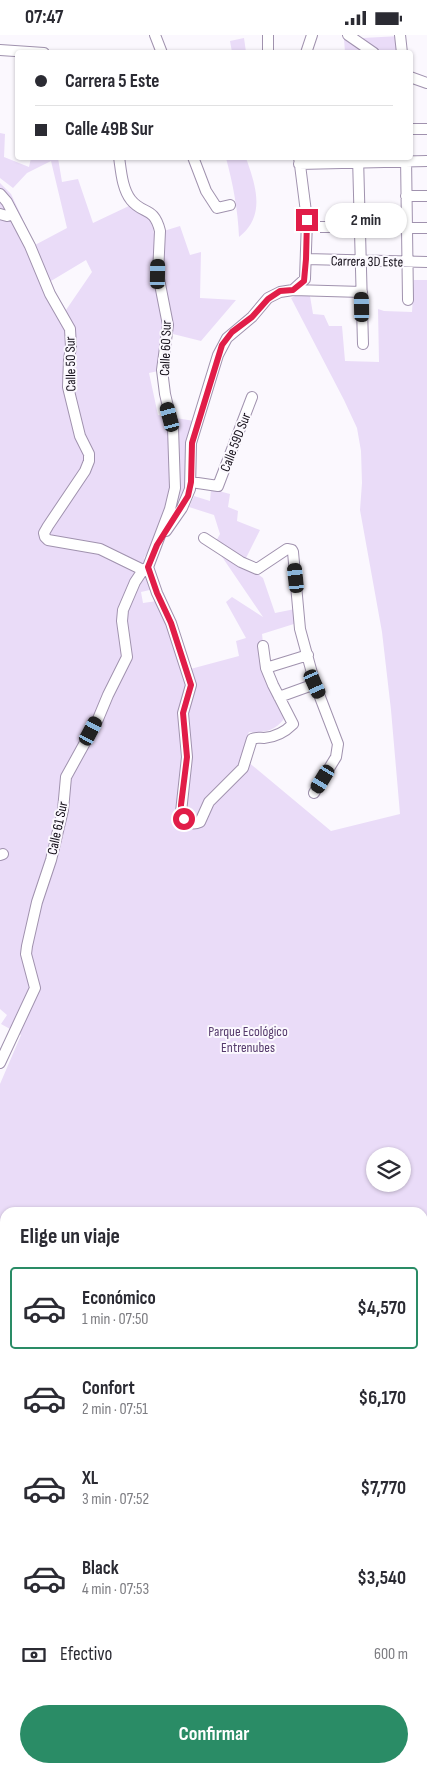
<!DOCTYPE html>
<html lang="es">
<meta charset="utf-8">
<style>
body{margin:0;font-family:"Sofia Sans Condensed",sans-serif;background:#f7f7f7;color:#2b2b33;height:100vh;display:flex;flex-direction:column;font-size:19px;white-space:nowrap}
*{box-sizing:border-box;margin:0}
p{font-size:16px;color:#7c7c81}
.icon{flex:none;width:28px;height:28px;fill:none;stroke:currentColor;stroke-width:2;stroke-linecap:round;stroke-linejoin:round}
.map{position:relative;flex:1;overflow:hidden}
.panel{position:absolute;left:0px;top:1172px;width:428px;height:566px;display:flex;flex-direction:column;background:#fff;border-radius:15px 15px 0 0;box-shadow:0 1px 4px #0004}
.panel>*{flex:none}
.guide{position:absolute;left:15px;top:15px;width:398px;height:110px;border-radius:5px;box-shadow:0 1px 4px #0004;display:grid;align-content:center;height:110px;padding:0 20px;background:#fff}
.controls{position:absolute;left:366px;top:1112px;display:grid;gap:10px}
.controls a{display:grid;place-items:center;width:45px;height:45px;border-radius:50%;background:#fff;box-shadow:0 1px 4px #0004;font-size:25px}
.end{position:absolute;width:22px;height:22px;margin:-11px;border:6px solid #e11d48;background:#fff;box-shadow:0 0 0 2px #fff}
.from{border-radius:50%}
.bubble{position:absolute;height:35px;border-radius:18px;background:#fff;box-shadow:0 1px 4px #0004;font-size:16px;font-weight:700;line-height:35px;text-align:center}
.car{position:absolute;width:15px;height:30px;margin:-15px -8px;border-radius:6px;box-shadow:0 0 4px 1px #0007;background:linear-gradient(#222 24%,#8ab4d8 0 40%,#222 0 76%,#8ab4d8 0 86%,#222 0)}
.guide b{display:flex;align-items:center;gap:18px;height:48px;font-size:19px}
.guide b+b{border-top:1px solid #e1e1e2}
.guide i{width:12px;height:12px;background:#2b2b33}
ul{padding:0;list-style:none}
li{display:flex;align-items:center;gap:15px;height:82px;margin:0 10px 8px;padding:0 10px;border:2px solid transparent;border-radius:5px}
li div{flex:1}
li b{display:block;font-size:19px}
li em{font-style:normal;font-weight:700}
li.current{border-color:#2a8c66}
li>.icon{width:45px;height:45px;stroke-width:1.5}
h2{padding:0 20px;font-size:22px;line-height:60px}
.pay{display:flex;align-items:center;gap:12px;height:55px;padding:0 20px;font-size:19px}
.pay p{margin-inline-start:auto}
.cta{display:flex;gap:10px;margin-top:auto;padding:10px 20px}
.cta a{flex:1;height:58px;border-radius:30px;background:#2a8c66;color:#fff;font-size:20px;font-weight:700;line-height:58px;text-align:center}
.status{display:flex;justify-content:space-between;align-items:center;height:35px;padding:0 25px;background:#fff;direction:ltr}
.status svg{height:14px;fill:currentColor}
.map>svg:first-child{display:block}
</style>
<div class="status"><b>07:47</b><svg viewBox="0 0 49 12"><path d="M0 12V9h3v3zM5 12V6h3v6zM10 12V3h3v9zM15 12V0h3v12zM26 1h20v11H26zM47 4h2v5h-2z"/></svg></div>
<div class="map">
<svg width="427" height="1738" viewBox="0 0 427 1738">
<rect width="100%" height="100%" fill="#fbf8fe"/>
<path fill="#eadcf8" fill-rule="evenodd" d="M400,1L401,17H345L344,4Z
M244,3L246,17H232L230,6Z
M0,98L5,99L4,122L29,132L31,123H58L62,147L78,144L93,188L131,170C145,179 152,182 154,199L180,191L190,220L201,217L200,263L236,265L201,306L161,296L158,336L149,338L158,380L194,386C191,396 185,408 186,419C186,429 189,440 187,450C181,472 156,503 144,523L154,554L141,557L143,568L157,566L169,591L183,636L239,621L236,606L246,603L226,567L232,562L263,582L214,510L220,499L214,480L189,472L194,461L210,466L211,454L230,459L228,472L238,476L237,486L260,495L246,523L242,527L263,543L275,578L295,574L297,588L262,599L266,634L284,684C274,696 265,698 249,697L241,721L331,796L400,779L391,675L382,597L360,475L362,448L361,416L357,393L344,365L291,263L309,255L313,279L324,280L329,291H342L345,326L379,327L378,274L384,276L412,277L414,245H427V1738H0V1049L21,1000L1,989L7,980L0,974V148L11,159L35,210L67,193L51,126L27,138L13,153L0,143ZM86,225L92,237L66,275L56,258L51,246ZM375,1121H402V1149H375ZM5,1178H422V1734H5Z
M243,123V124L246,123C256,151 266,181 239,202C238,175 233,149 226,123Z"/>
<g fill="none" stroke-linecap="round" stroke-linejoin="round">
<path stroke="#a895ba" stroke-width="2.5" d="M0,1639L5,1655
M21,1734L22,1738"/>
<g stroke="#a092ae" stroke-width="12">
<path id="minor" d="M155,0L162,18
M348,0L374,18
M400,0L402,18
M0,15L44,18
M268,18V0
M306,18L312,0
M410,42L427,48
M410,94H427
M119,122C121,135 122,154 131,165C143,180 154,171 160,196L158,239L168,290L162,335L165,359L173,393L175,453L170,474L148,532L157,558L171,588L191,650L183,678L187,722L181,777C183,786 191,791 200,787L209,767L243,733L252,704C257,702 259,703 264,703C276,702 285,697 293,689L273,650L266,633L263,611
M193,122L206,156L217,173L230,170
M358,122L363,309
M406,122L408,265
M299,129L427,126
M0,159L7,167L30,211L50,259L70,294L71,312L69,324L68,352L80,401L89,419V426L85,436L48,491L44,498L45,502L48,505L100,514L143,535
M406,161H427
M0,179L7,181L13,179
M307,192H360
M390,193H427
M306,224L427,227
M293,255L305,244L307,185L299,122
M191,447L218,451L252,362
M166,496L182,473L190,454L191,408L218,320L227,303L252,282L268,263L280,257L293,255L362,257
M204,503L241,527L257,534L287,514L292,515L293,517L300,594L315,649L338,709L336,722L314,758
M266,633L308,620
M279,662L315,649
M0,820L3,819
M0,1028L35,953L26,919L27,911L37,867L51,825L63,775L66,742L98,684L108,660L127,622L122,586L123,575L135,547L143,535L148,532
M0,1338H5"/>
</g>
<use href="#minor" stroke="#fff" stroke-width="10"/>
</g>
<g fill="none" stroke-linecap="round" stroke-linejoin="round">
<path stroke="#e11d48" stroke-width="6" d="M184,784L181,778V770L187,722L183,678L191,650L171,588L157,558L148,532L157,510L188,461L191,447L192,408L222,310L232,297L252,282L268,264L280,256L293,255L304,246L306,224L307,185"/>
</g>
<g text-anchor="middle" stroke-width="4" stroke-linejoin="round" paint-order="stroke">
<g font-size="14" fill="#100b15" stroke="#fbf8fe">
<text transform="translate(367 226) rotate(1)" y="5">Carrera 3D Este</text>
<text transform="translate(165 313) rotate(-88)" y="5">Calle 60 Sur</text>
<text transform="translate(70 329) rotate(-91)" y="5">Calle 50 Sur</text>
<text transform="translate(235 407) rotate(-69)" y="5">Calle 59D Sur</text>
<text transform="translate(57 793) rotate(-78)" y="5">Calle 61 Sur</text>
</g>
<g font-size="14" fill="#553a6c" stroke="#fbf8fe">
<text x="248" y="1001">Parque Ecológico<tspan x="248" dy="16">Entrenubes</tspan></text>
</g>
</g>
</svg>
<div class="controls">
<a><svg class="icon" aria-label="layers" viewBox="0 0 24 24"><path d="M12 4l9 5-9 5-9-5zM3 14l9 5 9-5"/></svg></a>
</div>
<i class="end from" style="left:184px;top:784px"></i>
<i class="end" style="left:307px;top:185px"></i>
<div class="bubble" style="left:325px;top:168px;width:82px">2 min</div>
<i class="car" style="left:158px;top:239px;rotate:1deg"></i>
<i class="car" style="left:362px;top:272px;rotate:359deg"></i>
<i class="car" style="left:170px;top:382px;rotate:345deg"></i>
<i class="car" style="left:296px;top:543px;rotate:354deg"></i>
<i class="car" style="left:315px;top:649px;rotate:156deg"></i>
<i class="car" style="left:91px;top:696px;rotate:28deg"></i>
<i class="car" style="left:323px;top:744px;rotate:211deg"></i>
<div class="guide">
<b><i class="from"></i>Carrera 5 Este</b>
<b><i></i>Calle 49B Sur</b>
</div>
<section class="panel">
<h2>Elige un viaje</h2>
<ul>
<li class="current"><svg class="icon" aria-label="car" viewBox="0 0 24 24"><path d="M5 17H2v-5l4-1 3-4h7l3 4 3 1v5h-3M9 17h6M6 11h13"/><circle cx="7" cy="17" r="2"/><circle cx="17" cy="17" r="2"/></svg><div><b>Económico</b><p>1 min · 07:50</p></div><em>$4,570</em></li>
<li><svg class="icon" aria-label="car" viewBox="0 0 24 24"><path d="M5 17H2v-5l4-1 3-4h7l3 4 3 1v5h-3M9 17h6M6 11h13"/><circle cx="7" cy="17" r="2"/><circle cx="17" cy="17" r="2"/></svg><div><b>Confort</b><p>2 min · 07:51</p></div><em>$6,170</em></li>
<li><svg class="icon" aria-label="car" viewBox="0 0 24 24"><path d="M5 17H2v-5l4-1 3-4h7l3 4 3 1v5h-3M9 17h6M6 11h13"/><circle cx="7" cy="17" r="2"/><circle cx="17" cy="17" r="2"/></svg><div><b>XL</b><p>3 min · 07:52</p></div><em>$7,770</em></li>
<li><svg class="icon" aria-label="car" viewBox="0 0 24 24"><path d="M5 17H2v-5l4-1 3-4h7l3 4 3 1v5h-3M9 17h6M6 11h13"/><circle cx="7" cy="17" r="2"/><circle cx="17" cy="17" r="2"/></svg><div><b>Black</b><p>4 min · 07:53</p></div><em>$3,540</em></li>
</ul>
<div class="pay"><svg class="icon" aria-label="cash" viewBox="0 0 24 24"><path d="M3 7h18v10H3z"/><circle cx="12" cy="12" r="2"/></svg>Efectivo<p>600 m</p></div>
<div class="cta"><a>Confirmar</a></div>
</section>
</div>
